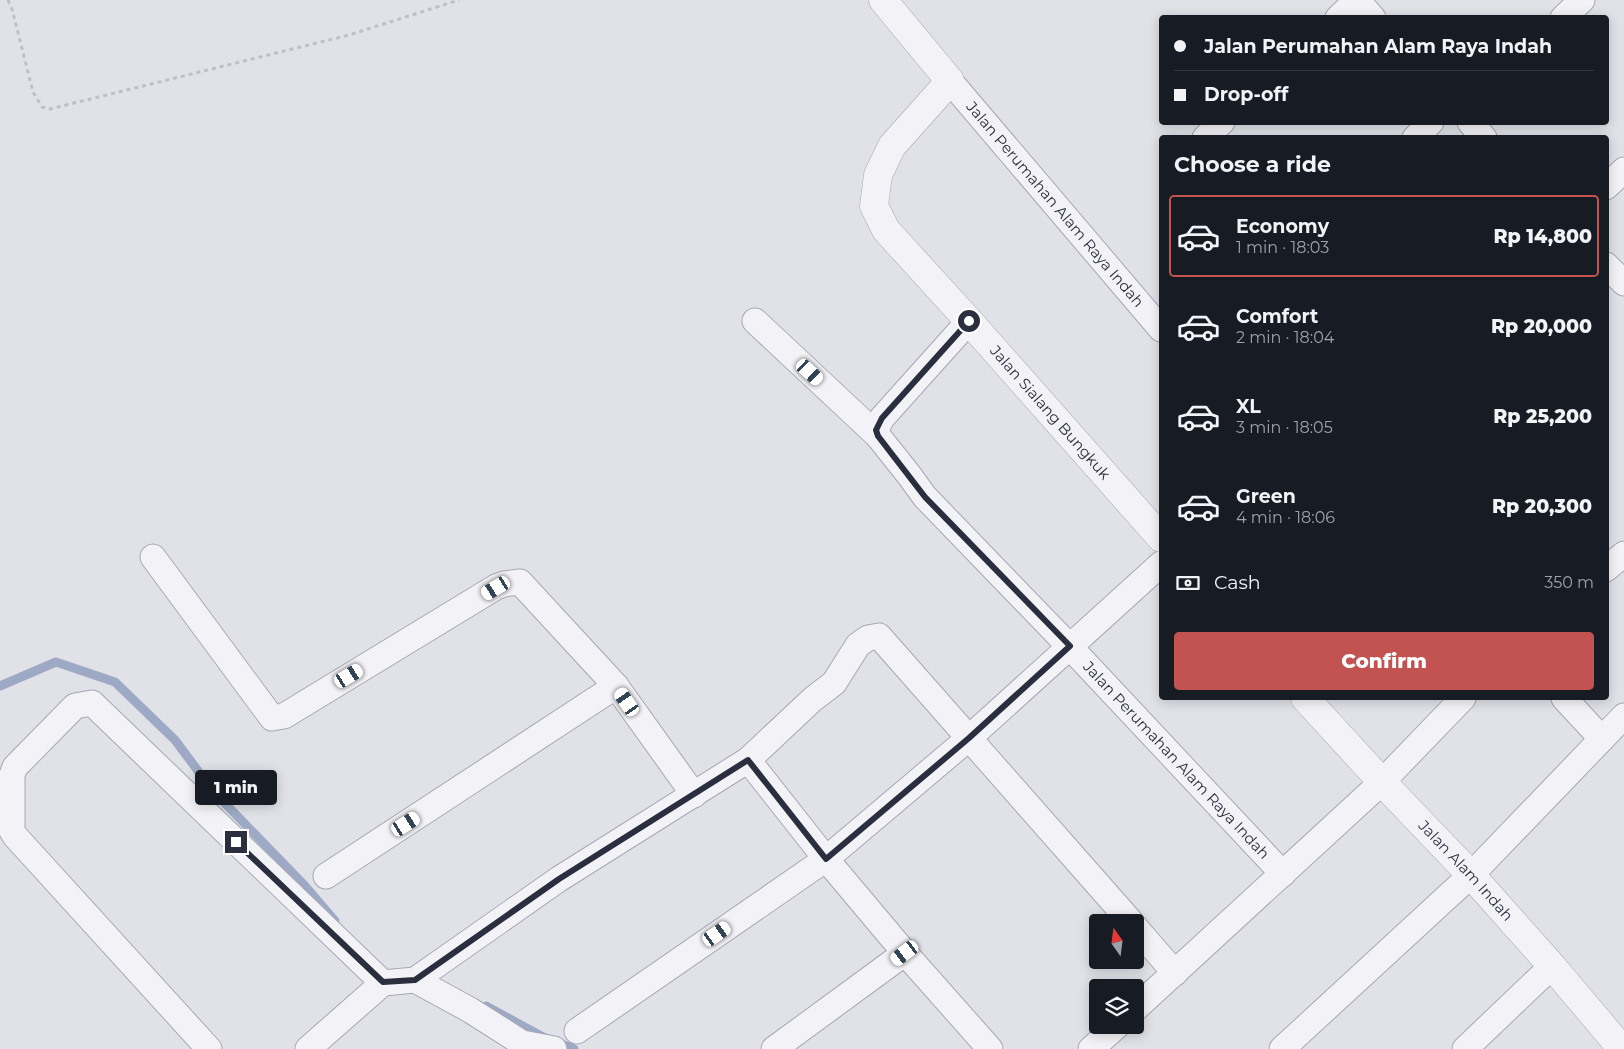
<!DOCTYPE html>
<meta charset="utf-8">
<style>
body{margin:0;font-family:Montserrat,sans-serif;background:#242831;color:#f1f3f6;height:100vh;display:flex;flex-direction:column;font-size:19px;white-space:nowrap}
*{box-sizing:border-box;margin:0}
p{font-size:16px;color:#9ea1a6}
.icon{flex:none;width:28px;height:28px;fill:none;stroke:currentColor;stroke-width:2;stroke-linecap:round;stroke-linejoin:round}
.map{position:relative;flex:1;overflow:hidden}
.panel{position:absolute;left:1159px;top:135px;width:450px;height:565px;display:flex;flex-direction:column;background:#171b24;border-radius:5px;box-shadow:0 2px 12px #0003}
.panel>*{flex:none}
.guide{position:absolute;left:1159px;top:15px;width:450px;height:110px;border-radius:5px;box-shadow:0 2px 12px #0003;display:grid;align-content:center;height:110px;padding:0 15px;background:#171b24}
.needle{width:32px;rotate:346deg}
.controls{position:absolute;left:1089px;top:914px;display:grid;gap:10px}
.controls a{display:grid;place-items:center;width:55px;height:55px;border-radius:5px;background:#171b24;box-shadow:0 2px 12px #0003;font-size:25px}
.end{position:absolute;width:22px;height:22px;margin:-11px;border:6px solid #2a2e3e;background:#fff;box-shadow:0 0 0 2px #fff}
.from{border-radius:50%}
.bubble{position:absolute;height:35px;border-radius:5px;background:#171b24;box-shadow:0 2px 12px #0003;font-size:16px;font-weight:800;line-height:35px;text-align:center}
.car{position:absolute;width:15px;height:30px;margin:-15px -8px;border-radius:6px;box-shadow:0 0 4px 1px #0007;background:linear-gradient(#fff 24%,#345 0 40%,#fff 0 76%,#345 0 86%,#fff 0)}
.guide b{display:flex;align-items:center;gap:18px;height:48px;font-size:19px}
.guide b+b{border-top:1px solid #363941}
.guide i{width:12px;height:12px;background:#f1f3f6}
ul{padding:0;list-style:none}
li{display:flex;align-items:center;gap:15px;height:82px;margin:0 10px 8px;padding:0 5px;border:2px solid transparent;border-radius:5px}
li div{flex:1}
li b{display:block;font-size:19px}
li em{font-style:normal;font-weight:800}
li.selected{border-color:#c25350}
li>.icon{width:45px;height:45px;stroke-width:1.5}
h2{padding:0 15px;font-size:22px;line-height:60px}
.pay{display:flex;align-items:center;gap:12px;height:55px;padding:0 15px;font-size:19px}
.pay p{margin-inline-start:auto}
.cta{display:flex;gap:10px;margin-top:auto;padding:10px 15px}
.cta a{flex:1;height:58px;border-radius:5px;background:#c25350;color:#fff;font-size:20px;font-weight:800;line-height:58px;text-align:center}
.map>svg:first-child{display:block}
</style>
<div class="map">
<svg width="1624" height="1049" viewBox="0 0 1624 1049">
<rect width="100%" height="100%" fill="#e0e2e8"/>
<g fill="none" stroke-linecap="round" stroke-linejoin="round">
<path stroke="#9eaac5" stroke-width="9" d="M0,686L56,662L115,682L175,740L213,791L305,886L335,921
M486,1006L543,1037L574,1049"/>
<g stroke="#a6a8b2" stroke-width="27">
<g id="minor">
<path d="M1357,0L1373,18"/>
<path d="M1338,18L1357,0"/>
<path d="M1563,18L1582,0"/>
<path id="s1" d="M950,81L1161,329"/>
<path d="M1470,122L1484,138"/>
<path d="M1205,138L1222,122"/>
<path d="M1415,138L1431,122"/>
<path d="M1606,187L1624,170"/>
<path d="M1606,265L1624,283"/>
<path d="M755,321L878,436"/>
<path id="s2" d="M969,321L882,418L876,430L878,436L909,475L925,497L1070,647L1283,874"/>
<path d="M153,557L272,718L284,716L496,587L504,584L520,582L616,686L694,795"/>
<path d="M1606,569L1624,554"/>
<path d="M1564,698L1602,739"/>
<path d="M748,760L826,859L905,953L990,1049"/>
<path d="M326,876L616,686"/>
<path d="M1135,927L1175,973"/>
<path d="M415,980L470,1010L522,1043L554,1049"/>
<path d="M1135,1009L1382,782L1463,698"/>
<path d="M577,1031L826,859L969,738L1161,564"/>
<path d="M209,1049L15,836L12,831V775L15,767L75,706L92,703L383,983"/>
<path d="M308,1049L383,983L415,980L559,879L748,760L813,699L834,683L858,645L868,638L879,636L1131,922"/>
<path d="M774,1049L905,953"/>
<path d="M1091,1049L1118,1025"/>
<path d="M1282,1049L1471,875L1624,716"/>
<path d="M1465,1049L1552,966"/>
</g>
</g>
<g stroke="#a6a8b2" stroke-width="29">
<g id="tertiary">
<path id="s3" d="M883,0L950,81L892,146L878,175L874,206L886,230L969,321L1161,538"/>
<path id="s4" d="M1305,698L1382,782L1471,875L1552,966L1622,1049"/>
</g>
</g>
<path stroke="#bfc0c7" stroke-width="3" stroke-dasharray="4 4" stroke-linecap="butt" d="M8,0L12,9L33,92L42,107L50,109L349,35L459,0"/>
<use href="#minor" stroke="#f3f3f7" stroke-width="25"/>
<use href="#tertiary" stroke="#f3f3f7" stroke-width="28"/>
</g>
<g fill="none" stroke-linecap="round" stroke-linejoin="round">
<path stroke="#2a2e3e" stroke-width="6" d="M236,842L383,982L415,980L559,879L748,760L826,859L969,738L1070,646L925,497L878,436L876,430L882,418L969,321"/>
</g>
<g text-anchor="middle" stroke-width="5" stroke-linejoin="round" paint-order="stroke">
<g font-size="15" fill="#2a2e3e" stroke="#f0f1f6">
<text dy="5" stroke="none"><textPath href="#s1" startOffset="162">Jalan Perumahan Alam Raya Indah</textPath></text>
<text dy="5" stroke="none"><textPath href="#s3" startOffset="528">Jalan Sialang Bungkuk</textPath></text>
<text dy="5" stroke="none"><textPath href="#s2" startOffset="591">Jalan Perumahan Alam Raya Indah</textPath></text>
<text dy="5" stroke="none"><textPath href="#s4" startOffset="236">Jalan Alam Indah</textPath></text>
</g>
</g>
</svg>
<div class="controls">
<a><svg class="needle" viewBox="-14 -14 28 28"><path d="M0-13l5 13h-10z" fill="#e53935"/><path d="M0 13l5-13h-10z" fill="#9ea1a6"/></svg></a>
<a><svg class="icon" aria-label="layers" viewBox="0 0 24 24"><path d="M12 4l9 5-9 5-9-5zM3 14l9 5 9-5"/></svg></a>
</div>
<i class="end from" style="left:969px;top:321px"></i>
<i class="end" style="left:236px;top:842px"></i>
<div class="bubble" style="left:195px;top:770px;width:82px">1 min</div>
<i class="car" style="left:810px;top:372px;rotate:133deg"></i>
<i class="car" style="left:496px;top:588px;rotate:239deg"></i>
<i class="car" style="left:349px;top:676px;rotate:59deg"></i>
<i class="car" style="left:627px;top:702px;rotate:325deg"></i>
<i class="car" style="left:406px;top:824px;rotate:57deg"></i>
<i class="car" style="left:717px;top:934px;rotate:55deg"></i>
<i class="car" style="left:905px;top:953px;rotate:233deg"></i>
<div class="guide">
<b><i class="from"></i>Jalan Perumahan Alam Raya Indah</b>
<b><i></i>Drop-off</b>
</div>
<section class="panel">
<h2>Choose a ride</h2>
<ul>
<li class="selected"><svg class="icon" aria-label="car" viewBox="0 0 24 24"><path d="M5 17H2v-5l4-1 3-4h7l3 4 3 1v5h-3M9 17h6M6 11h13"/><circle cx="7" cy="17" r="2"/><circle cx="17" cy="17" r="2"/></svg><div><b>Economy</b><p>1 min · 18:03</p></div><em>Rp 14,800</em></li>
<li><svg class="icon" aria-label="car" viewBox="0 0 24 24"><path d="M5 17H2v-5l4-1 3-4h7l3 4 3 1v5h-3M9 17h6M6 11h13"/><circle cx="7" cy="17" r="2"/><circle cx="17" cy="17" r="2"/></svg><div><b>Comfort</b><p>2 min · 18:04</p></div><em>Rp 20,000</em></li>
<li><svg class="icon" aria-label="car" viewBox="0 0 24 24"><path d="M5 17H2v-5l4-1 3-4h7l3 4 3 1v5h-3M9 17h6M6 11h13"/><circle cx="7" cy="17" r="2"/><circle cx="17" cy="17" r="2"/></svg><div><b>XL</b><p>3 min · 18:05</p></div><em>Rp 25,200</em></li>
<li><svg class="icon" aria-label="car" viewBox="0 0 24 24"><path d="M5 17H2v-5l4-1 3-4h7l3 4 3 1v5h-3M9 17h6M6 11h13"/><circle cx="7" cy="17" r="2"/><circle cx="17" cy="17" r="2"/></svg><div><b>Green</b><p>4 min · 18:06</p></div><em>Rp 20,300</em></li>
</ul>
<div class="pay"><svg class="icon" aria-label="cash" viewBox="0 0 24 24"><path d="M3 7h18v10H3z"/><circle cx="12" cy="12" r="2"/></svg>Cash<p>350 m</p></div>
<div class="cta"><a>Confirm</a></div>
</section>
</div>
